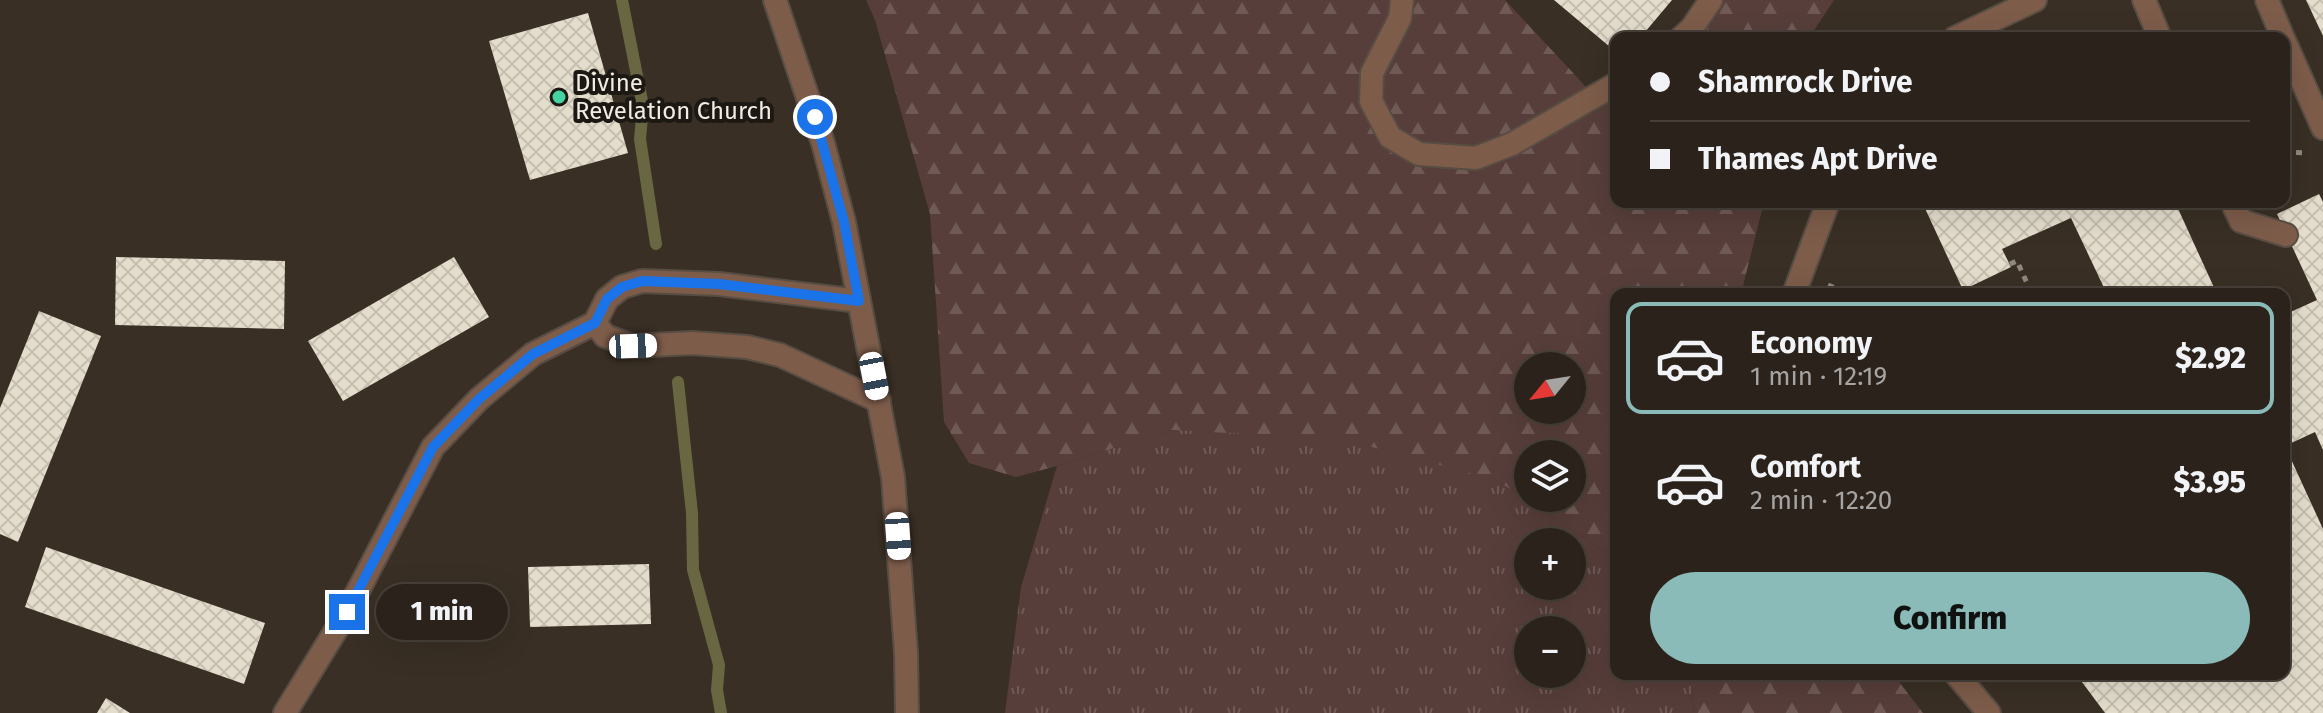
<!DOCTYPE html>
<meta charset="utf-8">
<style>
body{margin:0;font-family:"Fira Sans",sans-serif;background:#332b24;color:#f1f3f6;height:100vh;display:flex;flex-direction:column;font-size:30px;white-space:nowrap}
*{box-sizing:border-box;margin:0}
p{font-size:26px;color:#a6a4a3}
.icon{flex:none;width:44px;height:44px;fill:none;stroke:currentColor;stroke-width:2;stroke-linecap:round;stroke-linejoin:round}
.map{position:relative;flex:1;overflow:hidden}
.panel{position:absolute;left:1610px;top:288px;width:680px;height:392px;display:flex;flex-direction:column;background:#2b231b;border-radius:16px;box-shadow:0 8px 32px #0002,0 0 0 2px #47403a}
.panel>*{flex:none}
.top-card{position:absolute;left:1610px;top:32px;width:680px;height:176px;border-radius:16px;box-shadow:0 8px 32px #0002,0 0 0 2px #47403a;display:grid;align-content:center;height:176px;padding:0 40px;background:#2b231b}
.needle{width:52px;rotate:240deg}
.fabs{position:absolute;left:1514px;top:352px;display:grid;gap:16px}
.fabs a{display:grid;place-items:center;width:72px;height:72px;border-radius:50%;background:#2b231b;box-shadow:0 8px 32px #0002,0 0 0 2px #47403a;font-size:40px}
.end{position:absolute;width:36px;height:36px;margin:-18px;border:10px solid #1a73e8;background:#fff;box-shadow:0 0 0 4px #fff}
.from{border-radius:50%}
.bubble{position:absolute;height:56px;border-radius:28px;background:#2b231b;box-shadow:0 8px 32px #0002,0 0 0 2px #47403a;font-size:26px;font-weight:800;line-height:56px;text-align:center}
.car{position:absolute;width:24px;height:48px;margin:-24px -12px;border-radius:10px;box-shadow:0 0 6px 2px #0007;background:linear-gradient(#fff 24%,#345 0 40%,#fff 0 76%,#345 0 86%,#fff 0)}
.top-card b{display:flex;align-items:center;gap:28px;height:76px;font-size:30px}
.top-card b+b{border-top:2px solid #47403a}
.top-card i{width:20px;height:20px;background:#f1f3f6}
ul{padding:14px 0 0;list-style:none}
li{display:flex;align-items:center;gap:24px;height:112px;margin:0 16px 12px;padding:0 24px;border:4px solid transparent;border-radius:16px}
li div{flex:1}
li b{display:block;font-size:30px}
li em{font-style:normal;font-weight:800}
li.selected{border-color:#8bbbb9}
li>.icon{width:72px;height:72px;stroke-width:1.5}
.cta{display:flex;gap:16px;margin-top:auto;padding:16px 40px}
.cta a{flex:1;height:92px;border-radius:48px;background:#8bbbb9;color:#111;font-size:32px;font-weight:800;line-height:92px;text-align:center}
.map>svg:first-child{display:block}
</style>
<div class="map">
<svg width="2323" height="713" viewBox="0 0 2323 713">
<defs>
<pattern id="forest-firs" width="22" height="20" patternUnits="userSpaceOnUse" patternTransform="scale(2)"><rect width="22" height="20" fill="#573e3a"/><path d="M5 1l3.5 6h-7zM16 11l3.5 6h-7z" fill="#705a56"/></pattern>
<pattern id="park-tufts" width="24" height="20" patternUnits="userSpaceOnUse" patternTransform="scale(2)"><rect width="24" height="20" fill="#573e3a"/><path d="M3 7l-1-3M5 7V3M7 7l1-3M15 17l-1-3M17 17v-4M19 17l1-3" fill="none" stroke="#705a56"/></pattern>
<pattern id="building-cross-hatch" width="8" height="8" patternUnits="userSpaceOnUse" patternTransform="scale(2)"><rect width="8" height="8" fill="#e4ddcc"/><path d="M0 0l8 8M0 8l8-8" fill="none" stroke="#c5bfb1"/></pattern>
</defs>
<rect width="100%" height="100%" fill="#392f24"/>
<path fill="url(#forest-firs)" fill-rule="evenodd" d="M866,0H1505L1588,89L1616,93V202H1764L1741,294H1616V566L1607,553L1496,480L1172,430L1057,466L1016,477L969,463L944,422L930,214L875,20ZM1528,366H1572V410H1528ZM1528,454H1572V498H1528Z
M1719,0H1834L1809,38H1703Z
M1690,674H1893L1923,713H1694Z"/>
<path fill="url(#park-tufts)" fill-rule="evenodd" d="M1172,430L1342,439L1496,480L1607,553L1616,566V674H1690L1694,713H1005L1021,587L1057,466ZM1528,542H1572V586H1528ZM1528,630H1572V674H1528Z"/>
<g fill="none" stroke-linecap="round" stroke-linejoin="round">
<path stroke="#686742" stroke-width="12" d="M622,0L643,106L640,139L656,244
M678,382L692,513L693,570L719,665L717,690L721,713"/>
</g>
<path fill="url(#building-cross-hatch)" d="M1554,0H1672L1640,38H1616V52Z
M2306,0H2323V36Z
M588,13L628,153L530,180L489,41Z
M2319,194L2323,202V450L2315,432L2285,446L2323,529V713H2105L2076,674H2284V315L2317,300L2277,214Z
M1922,202H2175L2217,294H2107L2071,218L2002,249L2011,267L1963,290Z
M116,257L285,261L284,329L115,325Z
M454,257L489,317L343,401L308,341Z
M39,311L101,336L18,542L0,534V408Z
M46,547L265,623L244,684L25,607Z
M649,564L651,624L530,627L528,567Z
M106,698L130,713H97Z"/>
<g fill="none" stroke-linecap="round" stroke-linejoin="round">
<g stroke="#574d43" stroke-width="26">
<path id="service" d="M1402,0L1400,18L1372,73L1371,101L1390,137L1419,154L1476,158L1512,144L1616,84
M2144,0L2160,38
M2267,0L2283,38
M1681,38L1692,28L1711,0
M1955,38L2035,0
M2284,40L2323,128
M2232,202L2241,221L2286,235
M1794,294L1828,202
M1956,674L1989,713"/>
</g>
<g stroke="#574d43" stroke-width="26">
<path id="minor" d="M595,323L605,336L633,346L692,343L747,347L780,355L879,401
M285,713L347,612L433,447L479,399L533,354L595,323L607,299L622,287L642,281L719,284L859,301"/>
</g>
<g stroke="#574d43" stroke-width="26">
<path id="tertiary" d="M775,0L823,143L844,222L893,477L906,653L907,713"/>
</g>
<path stroke="#90887e" stroke-width="5" stroke-dasharray="6 6" stroke-linecap="butt" d="M2284,152L2307,153
M2010,264L2017,261L2032,294L2040,292L2054,294
M1828,285L1849,294"/>
<use href="#service" stroke="#7d5c4a" stroke-width="22"/>
<use href="#minor" stroke="#7d5c4a" stroke-width="22"/>
<use href="#tertiary" stroke="#7d5c4a" stroke-width="22"/>
</g>
<g fill="none" stroke-linecap="round" stroke-linejoin="round">
<path stroke="#1a73e8" stroke-width="10" d="M347,612L433,447L479,399L533,354L595,323L607,299L622,287L642,281L719,284L859,301L844,222L815,117"/>
</g>
<circle fill="#45d49f" stroke="#1c1813" stroke-width="3" cx="559" cy="97" r="8"/>
<g text-anchor="middle" stroke-width="8" stroke-linejoin="round" paint-order="stroke">
<g font-size="24" fill="#f3ece5" stroke="#1c1813" text-anchor="start">
<text x="575" y="91">Divine<tspan x="575" dy="28">Revelation Church</tspan></text>
</g>
</g>
</svg>
<div class="fabs">
<a><svg class="needle" viewBox="-14 -14 28 28"><path d="M0-13l5 13h-10z" fill="#e53935"/><path d="M0 13l5-13h-10z" fill="#a6a4a3"/></svg></a>
<a><svg class="icon" aria-label="layers" viewBox="0 0 24 24"><path d="M12 4l9 5-9 5-9-5zM3 14l9 5 9-5"/></svg></a>
<a>+</a>
<a>−</a>
</div>
<i class="end from" style="left:815px;top:117px"></i>
<i class="end" style="left:347px;top:612px"></i>
<div class="bubble" style="left:376px;top:584px;width:132px">1 min</div>
<i class="car" style="left:633px;top:346px;rotate:88deg"></i>
<i class="car" style="left:874px;top:376px;rotate:169deg"></i>
<i class="car" style="left:898px;top:536px;rotate:176deg"></i>
<div class="top-card">
<b><i class="from"></i>Shamrock Drive</b>
<b><i></i>Thames Apt Drive</b>
</div>
<section class="panel">
<ul>
<li class="selected"><svg class="icon" aria-label="car" viewBox="0 0 24 24"><path d="M5 17H2v-5l4-1 3-4h7l3 4 3 1v5h-3M9 17h6M6 11h13"/><circle cx="7" cy="17" r="2"/><circle cx="17" cy="17" r="2"/></svg><div><b>Economy</b><p>1 min · 12:19</p></div><em>$2.92</em></li>
<li><svg class="icon" aria-label="car" viewBox="0 0 24 24"><path d="M5 17H2v-5l4-1 3-4h7l3 4 3 1v5h-3M9 17h6M6 11h13"/><circle cx="7" cy="17" r="2"/><circle cx="17" cy="17" r="2"/></svg><div><b>Comfort</b><p>2 min · 12:20</p></div><em>$3.95</em></li>
</ul>
<div class="cta"><a>Confirm</a></div>
</section>
</div>
